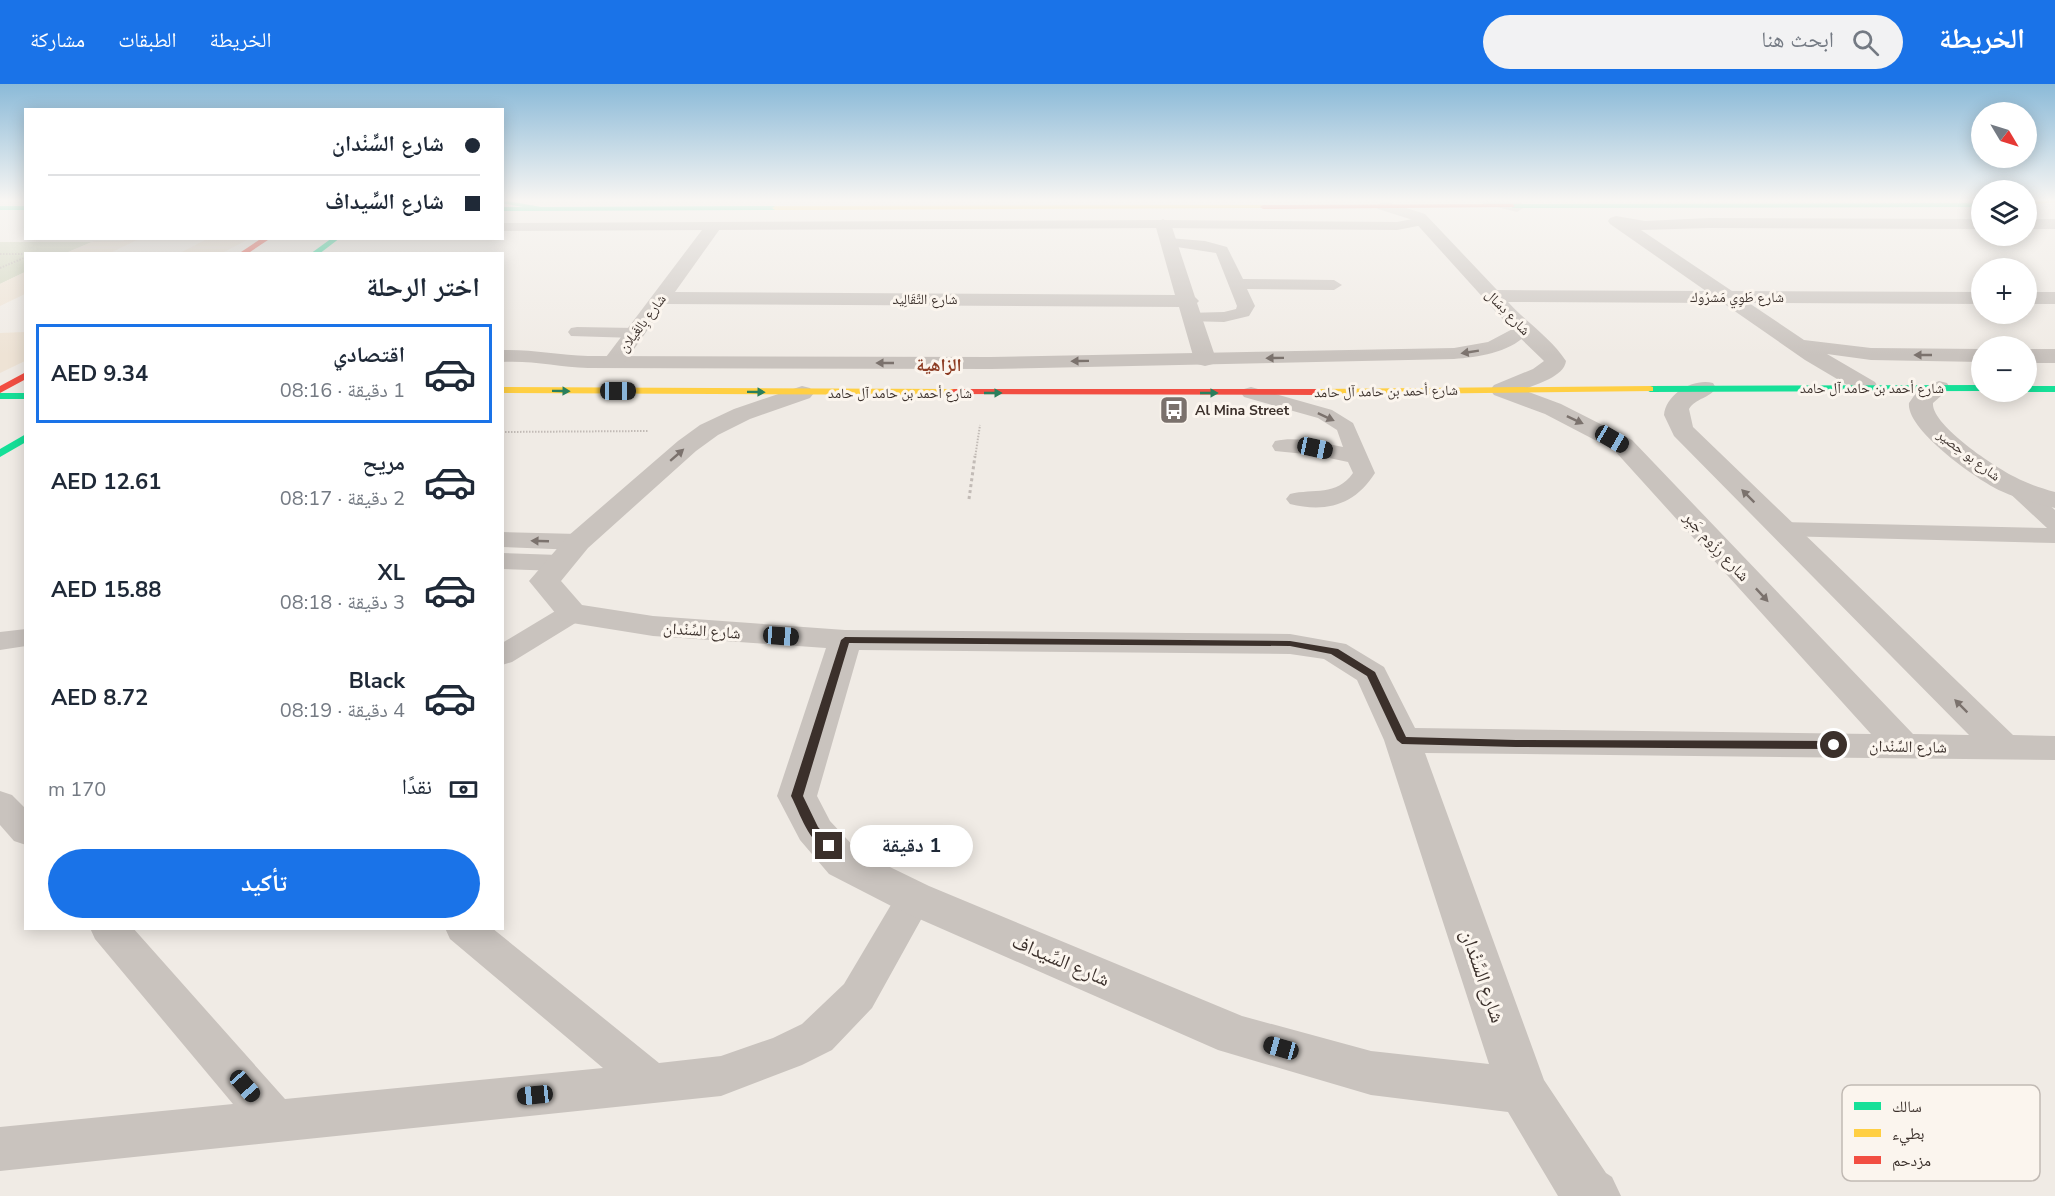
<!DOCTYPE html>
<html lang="ar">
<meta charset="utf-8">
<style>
body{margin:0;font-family:"Nunito Sans","Noto Naskh Arabic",sans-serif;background:#f2f2f3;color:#1f2937;direction:rtl;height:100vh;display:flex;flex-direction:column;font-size:22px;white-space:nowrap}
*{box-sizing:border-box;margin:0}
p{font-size:20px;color:#747a83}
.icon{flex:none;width:33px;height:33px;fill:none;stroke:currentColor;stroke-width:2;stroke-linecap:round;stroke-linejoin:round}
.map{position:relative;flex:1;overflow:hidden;direction:ltr}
.drawer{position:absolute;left:24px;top:168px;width:480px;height:678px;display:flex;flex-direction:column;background:#fff;border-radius:0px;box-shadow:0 3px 15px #0003;direction:rtl}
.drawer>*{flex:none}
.hud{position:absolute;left:24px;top:24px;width:480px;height:132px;border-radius:0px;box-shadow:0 3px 15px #0003;direction:rtl;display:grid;align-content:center;height:132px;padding:0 24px;background:#fff}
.needle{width:39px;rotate:128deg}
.buttons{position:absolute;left:1971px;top:18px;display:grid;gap:12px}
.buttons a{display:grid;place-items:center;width:66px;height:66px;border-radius:50%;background:#fff;box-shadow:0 3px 15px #0003;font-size:30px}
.end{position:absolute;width:27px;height:27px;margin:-14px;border:8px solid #3b302b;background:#fff;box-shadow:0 0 0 3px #fff}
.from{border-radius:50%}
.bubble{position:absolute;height:42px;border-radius:21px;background:#fff;box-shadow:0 3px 15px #0003;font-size:20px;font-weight:700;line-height:42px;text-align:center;direction:rtl}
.car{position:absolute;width:18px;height:36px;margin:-18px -9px;border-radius:8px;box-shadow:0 0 4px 2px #0007;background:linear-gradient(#222 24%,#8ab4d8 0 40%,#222 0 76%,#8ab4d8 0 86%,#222 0)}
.hud b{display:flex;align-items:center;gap:21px;height:57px;font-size:22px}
.hud b+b{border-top:2px solid #e0e1e3}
.hud i{width:15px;height:15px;background:#1f2937}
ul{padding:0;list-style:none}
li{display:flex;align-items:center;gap:18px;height:99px;margin:0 12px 9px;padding:0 12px;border:3px solid transparent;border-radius:0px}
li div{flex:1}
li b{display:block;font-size:22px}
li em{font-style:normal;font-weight:700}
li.active{border-color:#1a73e8}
li>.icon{width:54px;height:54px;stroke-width:1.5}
h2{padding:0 24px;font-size:27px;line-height:72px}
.pay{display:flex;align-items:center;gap:15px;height:66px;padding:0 24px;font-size:22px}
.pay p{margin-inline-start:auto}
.action{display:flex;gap:12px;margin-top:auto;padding:12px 24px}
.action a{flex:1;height:69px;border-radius:36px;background:#1a73e8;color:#fff;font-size:24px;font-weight:700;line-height:69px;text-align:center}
header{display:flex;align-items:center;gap:36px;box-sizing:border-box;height:84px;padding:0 30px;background:#1a73e8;color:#fff}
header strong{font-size:28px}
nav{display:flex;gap:33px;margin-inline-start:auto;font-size:21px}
.search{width:420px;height:54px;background:#f2f2f3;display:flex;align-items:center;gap:15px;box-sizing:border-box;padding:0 21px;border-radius:33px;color:#747a83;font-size:22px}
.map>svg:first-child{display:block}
</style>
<header>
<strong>الخريطة</strong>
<div class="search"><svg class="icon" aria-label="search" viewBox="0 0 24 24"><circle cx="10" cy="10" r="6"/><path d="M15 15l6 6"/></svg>ابحث هنا</div>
<nav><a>الخريطة</a><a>الطبقات</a><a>مشاركة</a></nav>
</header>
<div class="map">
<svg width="2055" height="1112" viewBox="0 0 2055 1112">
<rect width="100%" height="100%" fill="#f0ebe5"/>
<path fill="#d1d6bf" d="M0,158H92L66,169L26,170L25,188L0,200Z"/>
<path fill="#eee3d5" d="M128,154L163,155L137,156L110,169H66L94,157H123Z
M185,155V154L249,155L222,169H180L205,156H183Z
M25,188V210L0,222V200Z
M25,248V277L0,289V249Z"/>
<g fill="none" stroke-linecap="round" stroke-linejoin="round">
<path stroke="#c2bbb6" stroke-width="2" stroke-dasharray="1.5 1.5" stroke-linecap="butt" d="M0,170H26
M0,184L26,173
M502,348L649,347
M975,374L980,341"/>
<path stroke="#c2bbb6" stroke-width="3" stroke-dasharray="3 3" stroke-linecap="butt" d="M969,415L975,372"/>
<path fill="#c9c3be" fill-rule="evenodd" d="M1423,133L1430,137L1428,140L1397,146L1163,144L502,147V139L1163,136L1397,138Z
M1169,154L1205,157L1227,163L1243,195L1334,196L1342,201L1334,206L1247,205L1255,222L1249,232L1224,238L1187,237L1184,233L1187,229L1224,228L1236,225L1237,222L1216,169L1164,161L1162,158L1164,155Z
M1522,240L1528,241L1531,245C1515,268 1480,273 1454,275L991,285L588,284C559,283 531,276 502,278V266C531,265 559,271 588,272L991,273L1454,264L1488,258Z
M577,243L635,244L641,245L644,249L641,253L635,254L571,252L568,248L571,244Z
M1251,303L1332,326L1353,339L1375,389C1355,421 1326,429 1290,420L1286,415L1290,410C1314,404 1336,413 1353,389L1348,378L1315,371L1275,367L1272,362L1275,357C1297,352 1322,359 1343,363L1337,346L1318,334L1244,313L1241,309L1244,305Z
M2016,397L2024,399L2055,426V459L1781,452L1772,450L1769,445L1772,440L1781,438L2047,444L2004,404L2008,399Z
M502,448L578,450L587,453L591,458L587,463L578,466L502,463Z
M502,469L559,471L568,474L572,479L568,484L559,487L502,485Z
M572,521L582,523L586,529L582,535L512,578L502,581V559L562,523Z
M26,545V562L0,566V548Z
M0,707L12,711L26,725V761L14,757L0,741Z
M914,800L927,804L933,814L872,924L832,966L802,981L721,1012L0,1087V1043L233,1020L95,855L90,844H133L285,1015L603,984L450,855L445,844H492L659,979L721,972L773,954L802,940L844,900L901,804Z"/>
<path fill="#c9c3be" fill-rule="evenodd" d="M1478,116H1505L1523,120L1525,123L1517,128L1481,119Z
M1384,117L1425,130L1497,206L1706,207L1610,140L1608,137L1610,134L1616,132L1645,137L1709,134L1982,135V145L1709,144L1641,146L1732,207L1982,208V220L1749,219L1804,256L1871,264L1982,265V278L1871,276L1827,270L1875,298L1878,303L1875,308L1867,310L1859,308L1805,276L1723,219L1508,218C1526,238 1551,254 1566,277C1564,293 1536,300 1523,306L1561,320L1632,356L1913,650L1969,651L1674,352L1664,331C1666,310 1693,294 1713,299L1716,304C1710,314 1696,314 1689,325L1693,343L2013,651L2055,652V676L1425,669L1544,996L1606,1089L1612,1093L1621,1112H1558L1508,1028L1371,1011L1218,966L899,826L829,790L800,756L777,712L826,564L653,552L572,539L561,536L529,497L568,452L678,357L700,341L734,325L802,302L810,304L814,309L810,314L750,335L718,351L696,367L588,464L561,497L582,521L653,532L845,546L1290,550L1346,560L1384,583L1415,644L1871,650L1614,366L1545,330L1494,311L1490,306L1494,301L1533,285L1544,277L1515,249L1413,136L1378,125L1376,122ZM859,566L1290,570L1324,575L1357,596L1384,656L1489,980L1371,967L1242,932L929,802L859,768L830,737L817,712Z
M1163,135L1171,140L1195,213L1199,217L1197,219L1216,275L1213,280L1205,282L1197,280L1194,275L1179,223L666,220L622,282L614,284L606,282L603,277L708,138H720L722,142L675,208L1175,211L1155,140Z
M2026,135H2055V145H2026Z
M2026,208H2055V220H2026Z
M2026,265H2055V279H2026Z
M1939,297L1947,299L1950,304L1933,319C1931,341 1996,384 2015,393C2028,400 2041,404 2055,408V424C2037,420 2018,415 2001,407C1979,397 1906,346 1909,319L1918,306Z"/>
<path fill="#16e098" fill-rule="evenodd" d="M502,116L541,123L775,122L778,124L775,126L502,127V123H523L502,119Z
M1982,119V123L1513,124L1510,122L1513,120Z
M0,122H26V126H0Z
M332,154H340L319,170H310Z
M1982,301V307L1650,308L1645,305L1650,302Z
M2026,302H2055V308H2026Z
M0,309H26V315H0Z
M26,350V358L0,373V365Z"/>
<path fill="#ffcf43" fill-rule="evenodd" d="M2055,116V118L2026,121V117Z
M1263,121L1265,124L775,126L772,124L775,122Z
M1650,302L1653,303V307L1318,311L1313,308L1318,305Z
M502,303L954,305L959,308L954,311L502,309Z"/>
<path fill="#f24e42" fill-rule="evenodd" d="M1513,120L1515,123L1263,125L1260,123L1263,121Z
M262,154H271L247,170H238Z
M26,288V295L0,309V302Z
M954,305H1318L1323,308L1318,311L951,310V306Z"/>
</g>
<defs><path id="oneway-solid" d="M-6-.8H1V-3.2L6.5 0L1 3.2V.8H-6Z" transform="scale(1.5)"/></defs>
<g fill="#7b726d">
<use href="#oneway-solid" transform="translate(1470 268) rotate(171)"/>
<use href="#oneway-solid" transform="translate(1923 271) rotate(-180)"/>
<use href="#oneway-solid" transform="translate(1275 274) rotate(179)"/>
<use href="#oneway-solid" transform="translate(1080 277) rotate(179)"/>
<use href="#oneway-solid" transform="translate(885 279) rotate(-180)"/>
<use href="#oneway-solid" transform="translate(1326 333) rotate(25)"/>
<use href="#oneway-solid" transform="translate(1575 336) rotate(25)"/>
<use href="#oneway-solid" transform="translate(677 371) rotate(-41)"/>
<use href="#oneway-solid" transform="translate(1748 412) rotate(-135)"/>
<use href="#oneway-solid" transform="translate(540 457) rotate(-178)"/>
<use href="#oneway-solid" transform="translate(1762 511) rotate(47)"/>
<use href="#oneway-solid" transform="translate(1961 622) rotate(-135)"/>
</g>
<g fill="#2a7f5c">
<use href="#oneway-solid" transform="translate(561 307) rotate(1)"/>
<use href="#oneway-solid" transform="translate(756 308) rotate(1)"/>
<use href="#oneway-solid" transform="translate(993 309)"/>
<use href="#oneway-solid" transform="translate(1209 309)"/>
</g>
<linearGradient id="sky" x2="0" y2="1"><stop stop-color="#8bbad8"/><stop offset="0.43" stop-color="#f8f6f3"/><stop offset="1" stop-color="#f8f6f3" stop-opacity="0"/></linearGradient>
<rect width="2055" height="271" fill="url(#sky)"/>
<path fill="#3b302b" d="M845,553L1290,557L1338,565L1375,588L1406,653L1516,656L1834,657L1839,661L1834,665L1516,663L1402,660L1397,656L1367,592L1331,570L1290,562L849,559L803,712L818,743L835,762L829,767C809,760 800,729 791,712L841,556Z"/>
<defs>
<g id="bus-square" transform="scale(1.5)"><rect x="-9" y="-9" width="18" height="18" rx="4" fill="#7a716c" stroke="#fbf5ee"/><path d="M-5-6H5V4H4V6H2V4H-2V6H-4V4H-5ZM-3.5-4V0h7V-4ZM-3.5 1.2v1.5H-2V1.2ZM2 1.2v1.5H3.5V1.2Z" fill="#fff"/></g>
</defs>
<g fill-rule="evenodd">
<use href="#bus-square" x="1174" y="326"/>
</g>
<g text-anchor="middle" stroke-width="6" stroke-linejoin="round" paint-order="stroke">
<g font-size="14" fill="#3b302b" stroke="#fbf5ee">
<text x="1737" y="218">شارع طَوِي مَشرُوك</text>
<text x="925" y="220">شارع التَّقَالِيد</text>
<text transform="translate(1508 228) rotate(46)" y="5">شارع دِسَال</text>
<text transform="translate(642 239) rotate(-53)" y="5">شارع بِالغَيلان</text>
<text x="1872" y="309">شارع أحمد بن حامد آل حامد</text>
<text transform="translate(1386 307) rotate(-1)" y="5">شارع أحمد بن حامد آل حامد</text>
<text x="900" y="314">شارع أحمد بن حامد آل حامد</text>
<text transform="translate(1969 371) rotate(37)" y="5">شارع بو حِصير</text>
</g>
<g font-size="14" font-weight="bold" fill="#3b302b" stroke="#fbf5ee" text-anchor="start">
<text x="1195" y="331">Al Mina Street</text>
</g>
<g font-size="16" fill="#3b302b" stroke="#fbf5ee">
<text transform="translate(1717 462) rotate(47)" y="6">شارع رِزُوم جَبِر</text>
<text transform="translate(702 546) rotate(4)" y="6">شارع السِّنْدان</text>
<text transform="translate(1908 662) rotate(1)" y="6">شارع السِّنْدان</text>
</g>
<g font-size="18" font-weight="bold" fill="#8c3b22" stroke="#fbf5ee">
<text x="939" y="287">الزاهية</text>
</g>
<g font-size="20" fill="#3b302b" stroke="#fbf5ee">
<text transform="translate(1061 876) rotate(23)" y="7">شارع السِّيداف</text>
<text transform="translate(1483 892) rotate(71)" y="7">شارع السِّنْدان</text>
</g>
</g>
<rect x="1842" y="1001" width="198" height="96" rx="9" fill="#fbf5ee" stroke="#c1bab4" stroke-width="1.5"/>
<rect x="1854" y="1018" width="27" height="8" fill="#16e098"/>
<rect x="1854" y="1045" width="27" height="8" fill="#ffcf43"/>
<rect x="1854" y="1072" width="27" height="8" fill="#f24e42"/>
<g font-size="16" fill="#3b302b">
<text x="1892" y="1028">سالك</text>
<text x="1892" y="1055">بطيء</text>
<text x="1892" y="1082">مزدحم</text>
</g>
</svg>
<div class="buttons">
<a><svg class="needle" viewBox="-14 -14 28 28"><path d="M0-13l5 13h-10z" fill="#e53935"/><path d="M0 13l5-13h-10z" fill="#747a83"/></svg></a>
<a><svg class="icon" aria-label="layers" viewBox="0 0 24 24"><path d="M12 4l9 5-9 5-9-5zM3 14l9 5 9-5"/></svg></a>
<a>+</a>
<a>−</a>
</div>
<i class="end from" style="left:1834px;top:661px"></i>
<i class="end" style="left:829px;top:762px"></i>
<div class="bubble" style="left:850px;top:741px;width:123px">1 دقيقة</div>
<i class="car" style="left:618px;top:307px;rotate:90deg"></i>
<i class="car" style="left:1612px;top:355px;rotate:120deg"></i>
<i class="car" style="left:1315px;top:364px;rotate:102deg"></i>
<i class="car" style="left:781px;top:552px;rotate:94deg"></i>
<i class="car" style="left:1281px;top:964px;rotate:286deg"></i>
<i class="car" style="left:245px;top:1002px;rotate:139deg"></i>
<i class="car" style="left:535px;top:1011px;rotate:264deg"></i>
<div class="hud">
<b><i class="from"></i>شارع السِّنْدان</b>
<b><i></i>شارع السِّيداف</b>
</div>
<section class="drawer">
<h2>اختر الرحلة</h2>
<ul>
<li class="active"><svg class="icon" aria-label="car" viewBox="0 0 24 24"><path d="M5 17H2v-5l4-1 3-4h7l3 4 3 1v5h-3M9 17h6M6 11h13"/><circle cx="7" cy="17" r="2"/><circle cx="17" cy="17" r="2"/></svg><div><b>اقتصادي</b><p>1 دقيقة · 08:16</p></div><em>AED 9.34</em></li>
<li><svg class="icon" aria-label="car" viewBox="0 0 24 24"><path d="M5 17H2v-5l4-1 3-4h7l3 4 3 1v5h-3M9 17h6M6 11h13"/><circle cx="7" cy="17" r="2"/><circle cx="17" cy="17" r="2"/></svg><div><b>مريح</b><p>2 دقيقة · 08:17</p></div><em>AED 12.61</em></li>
<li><svg class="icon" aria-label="car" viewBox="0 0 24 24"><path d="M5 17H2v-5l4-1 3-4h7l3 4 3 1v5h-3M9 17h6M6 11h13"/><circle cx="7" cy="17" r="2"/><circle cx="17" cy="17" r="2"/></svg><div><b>XL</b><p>3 دقيقة · 08:18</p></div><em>AED 15.88</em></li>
<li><svg class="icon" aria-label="car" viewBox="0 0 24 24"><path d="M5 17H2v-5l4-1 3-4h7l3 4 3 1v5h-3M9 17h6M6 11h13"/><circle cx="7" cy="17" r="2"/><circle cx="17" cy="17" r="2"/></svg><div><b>Black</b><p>4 دقيقة · 08:19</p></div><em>AED 8.72</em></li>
</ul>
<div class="pay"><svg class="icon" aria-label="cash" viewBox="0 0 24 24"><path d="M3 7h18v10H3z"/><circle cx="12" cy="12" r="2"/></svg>نقدًا<p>170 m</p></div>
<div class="action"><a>تأكيد</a></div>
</section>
</div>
